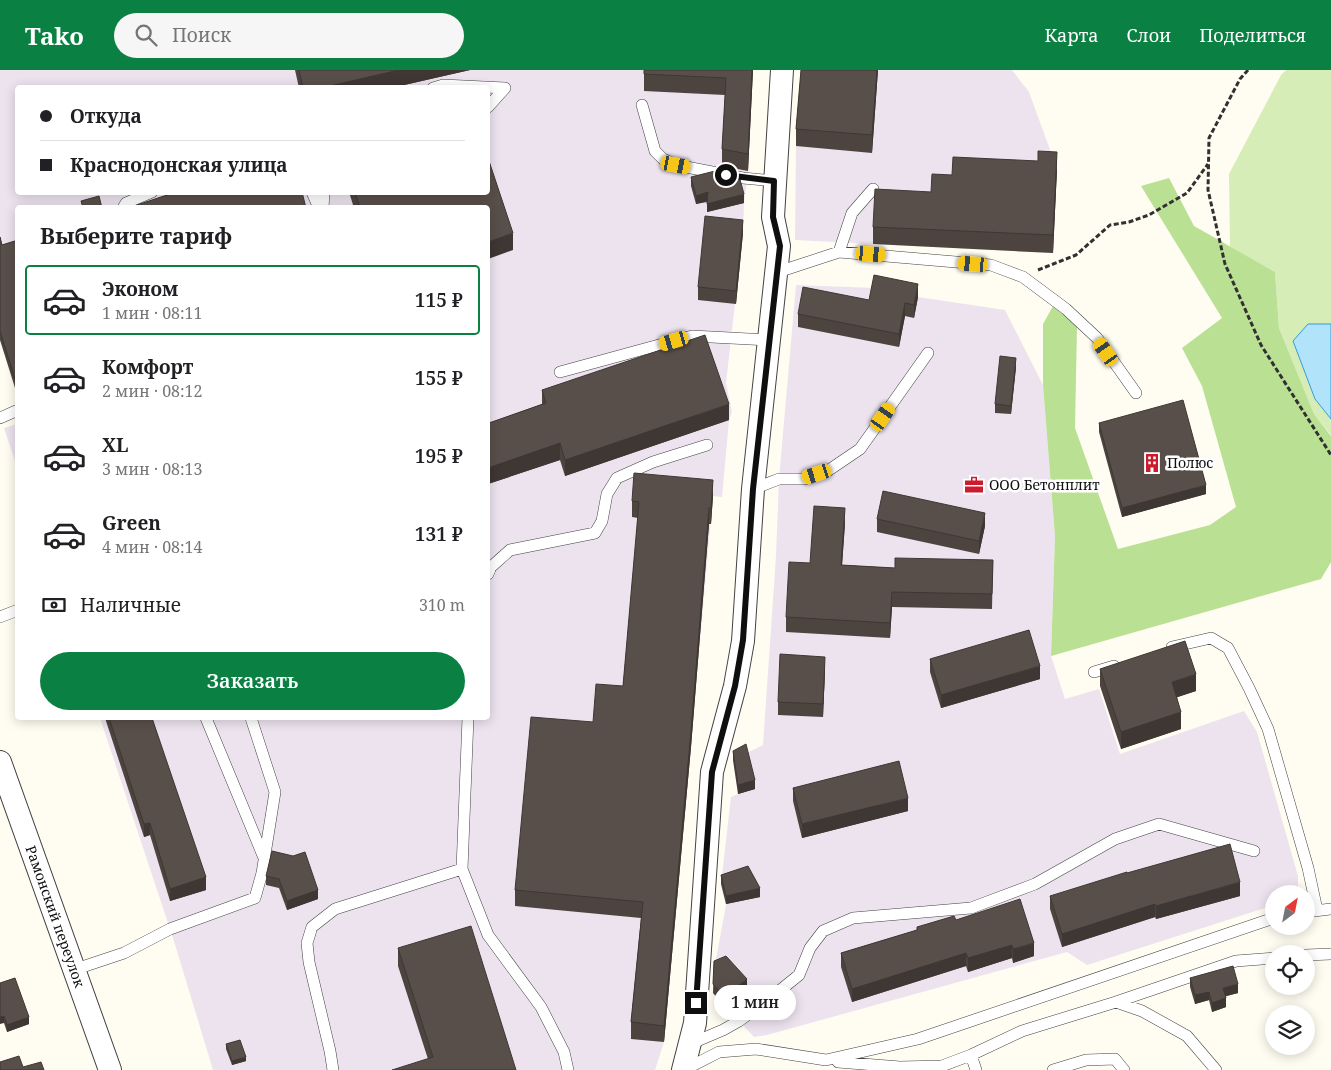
<!DOCTYPE html>
<html lang="ru">
<meta charset="utf-8">
<style>
body{margin:0;font-family:"Noto Serif",serif;background:#f6f6f6;color:#202124;height:100vh;display:flex;flex-direction:column;font-size:19px;white-space:nowrap}
*{box-sizing:border-box;margin:0}
p{font-size:16px;color:#757577}
.icon{flex:none;width:28px;height:28px;fill:none;stroke:currentColor;stroke-width:2;stroke-linecap:round;stroke-linejoin:round}
.map{position:relative;flex:1;overflow:hidden}
.details{position:absolute;left:15px;top:135px;width:475px;height:515px;display:flex;flex-direction:column;background:#fff;border-radius:5px;box-shadow:0 2px 12px #0003}
.details>*{flex:none}
.hud{position:absolute;left:15px;top:15px;width:475px;height:110px;border-radius:5px;box-shadow:0 2px 12px #0003;display:grid;align-content:center;height:110px;padding:0 25px;background:#fff}
.needle{width:32px;rotate:32deg}
.tools{position:absolute;left:1265px;top:815px;display:grid;gap:10px}
.tools a{display:grid;place-items:center;width:50px;height:50px;border-radius:50%;background:#fff;box-shadow:0 2px 12px #0003;font-size:25px}
.end{position:absolute;width:22px;height:22px;margin:-11px;border:6px solid #0f0f0f;background:#fff;box-shadow:0 0 0 2px #fff}
.from{border-radius:50%}
.bubble{position:absolute;height:35px;border-radius:18px;background:#fff;box-shadow:0 2px 12px #0003;font-size:16px;font-weight:600;line-height:35px;text-align:center}
.car{position:absolute;width:15px;height:30px;margin:-15px -8px;border-radius:6px;box-shadow:0 0 4px 1px #0007;background:linear-gradient(#f5c518 24%,#345 0 40%,#f5c518 0 76%,#345 0 86%,#f5c518 0)}
.hud b{display:flex;align-items:center;gap:18px;height:48px;font-size:19px}
.hud b+b{border-top:1px solid #e0e0e0}
.hud i{width:12px;height:12px;background:#202124}
ul{padding:0;list-style:none}
li{display:flex;align-items:center;gap:15px;height:70px;margin:0 10px 8px;padding:0 15px;border:2px solid transparent;border-radius:5px}
li div{flex:1}
li b{display:block;font-size:19px}
li em{font-style:normal;font-weight:600}
li.current{border-color:#0b8043}
li>.icon{width:45px;height:45px;stroke-width:1.5}
h2{padding:0 25px;font-size:22px;line-height:60px}
.pay{display:flex;align-items:center;gap:12px;height:55px;padding:0 25px;font-size:19px}
.pay p{margin-inline-start:auto}
.action{display:flex;gap:10px;margin-top:auto;padding:10px 25px}
.action a{flex:1;height:58px;border-radius:30px;background:#0b8043;color:#fff;font-size:20px;font-weight:600;line-height:58px;text-align:center}
header{display:flex;align-items:center;gap:30px;box-sizing:border-box;height:70px;padding:0 25px;background:#0b8043;color:#fff}
header strong{font-size:24px}
nav{display:flex;gap:28px;margin-inline-start:auto;font-size:18px}
.search{width:350px;height:45px;background:#f6f6f6;display:flex;align-items:center;gap:12px;box-sizing:border-box;padding:0 18px;border-radius:28px;color:#757577;font-size:19px}
.map>svg:first-child{display:block}
</style>
<header>
<strong>Tako</strong>
<div class="search"><svg class="icon" aria-label="search" viewBox="0 0 24 24"><circle cx="10" cy="10" r="6"/><path d="M15 15l6 6"/></svg>Поиск</div>
<nav><a>Карта</a><a>Слои</a><a>Поделиться</a></nav>
</header>
<div class="map">
<svg width="1331" height="1000" viewBox="0 0 1331 1000">
<rect width="100%" height="100%" fill="#fffcf1"/>
<path fill="#ece3ee" fill-rule="evenodd" d="M0,0H753L748,102L744,133L743,163L726,313L732,342L729,350L722,427L713,426L664,972L655,1000H213L174,871L100,648H488V138H18L17,326L0,270ZM18,18H488V122H18Z
M802,0H1012L1029,22L1057,99L1053,183L795,170L796,76Z
M796,215L874,218L918,227L1005,240L1043,315L1055,466L1051,586L1065,629L1099,619L1120,684L1244,641L1257,662L1298,806V824H1274V835L1087,895L1067,882L767,965L754,967L713,923L714,900L726,835L721,814L731,727L738,724L733,690L763,675L776,486L779,409Z
M17,354H18L17,397L4,358Z"/>
<path fill="#d6edb7" d="M1286,0H1331V365L1314,344L1279,258L1275,202L1230,177L1229,104L1281,5Z"/>
<path fill="#bae094" d="M1169,108L1194,156L1275,202L1279,258L1314,344L1331,366V492L1321,509L1051,586L1055,466L1043,315V254L1053,236L1077,256L1075,358L1118,479L1210,455L1236,437L1202,316L1182,278L1222,248L1141,116Z"/>
<path fill="#b1e3fb" stroke="#329ed8" d="M1308,254H1331V349L1315,329L1293,271Z"/>
<g fill="none" stroke-linecap="round" stroke-linejoin="round">
<g stroke="#424242" stroke-width="12">
<path id="lane" d="M433,18L443,15L505,18
M642,35L655,81L663,89L676,95L743,108L774,111
M488,37L505,18
M312,122L319,138
M123,138L126,133L152,122
M323,138L324,122
M839,182L852,143L873,119
M778,202L839,182L991,195L1023,207L1066,239L1097,268L1136,323
M560,302L692,266L769,270
M0,348L18,340
M753,419L779,409H804L829,400L860,379L928,283
M488,504L491,497L510,480L595,463L602,451L607,424L617,408L653,392L707,375
M0,547L18,540
M1172,577L1211,568L1228,578L1249,618L1268,659L1308,798L1317,840
M1094,602L1114,596
M206,648L264,788
M468,648L462,799L488,865L541,937L564,982L568,1000
M1306,842L1331,839
M1306,885L1331,884
M73,900L124,883L170,859L255,828L262,803L275,722L251,648
M1116,932L1142,941L1187,966L1216,1000
M690,974L723,960L739,951L773,926L799,905L810,878L823,861L853,848L971,838L1035,814L1115,769L1159,754L1254,781
M971,985L976,1000
M838,992L900,997L942,996L971,985L1022,961L1116,932L1236,891L1274,888
M333,1000L330,981L309,892L307,873L312,857L335,839L462,799
M684,1000L719,982L756,979L826,990L918,969L1274,848
M1053,1000L1086,990L1115,989L1124,1000"/>
</g>
<g stroke="#424242" stroke-width="24">
<g id="street">
<path id="s1" d="M0,692L110,1000"/>
<path d="M683,1000L695,953L712,702L735,616L743,571L753,419L779,176L773,147L782,0"/>
</g>
</g>
<path stroke="#313131" stroke-width="3" stroke-dasharray="5 2.5" stroke-linecap="butt" d="M1248,0L1240,9L1209,68L1208,120L1225,194L1261,275L1331,385
M1038,200L1076,185L1110,155L1129,152L1149,145L1187,123L1208,94"/>
<use href="#lane" stroke="#fff" stroke-width="11"/>
<use href="#street" stroke="#fff" stroke-width="22"/>
</g>
<path fill="#4d4440" d="M295,0H470L391,18H299Z
M644,0H753L748,101L722,96V79L725,25L644,21Z
M801,0H878L872,83L796,76V59Z
M1057,99L1053,183L873,174V157L931,122L952,105Z
M691,107L744,133L707,142V132L696,134L691,116Z
M349,122H488L513,180L488,138H354Z
M743,163L736,234L698,230V217Z
M0,167L2,175L18,170L17,324L0,270Z
M918,227L914,248L905,246L899,277L798,257V244L869,230Z
M1016,297L1011,344L995,343V334Z
M542,320L729,350L565,406L560,390L488,414V349L489,353L542,334Z
M1099,353L1206,424L1122,447L1099,362Z
M713,426L711,454H709L691,677L664,972L631,969V952L641,848L515,836V820L593,652L623,616L638,448L632,447V431Z
M877,449L985,456L979,484L877,462Z
M845,453L842,495L895,498L993,490L992,539L892,537L890,568L786,562V547L810,493Z
M930,589L1040,609L941,638L930,602Z
M1100,599L1196,621L1177,627L1181,659L1121,679L1100,616Z
M825,600L823,647L778,645V632Z
M105,648H152L206,820L170,831L150,765L144,767Z
M733,681L755,719L738,724L733,690Z
M793,718L908,741L802,768L793,731Z
M293,786L318,829L287,840L279,818L266,815V806Z
M721,805L760,827L726,834L721,814Z
M1050,826H1240L1156,849L1155,847L1062,877L1050,839Z
M956,850L1034,886L1013,893L1012,888L968,902L966,896L852,932L841,897V883L917,860V857Z
M398,878L516,1000L428,989L398,896Z
M714,891L747,918L724,936L713,923Z
M1190,908L1238,923L1226,926V937L1212,942L1209,930L1195,934L1190,917Z
M0,913L29,954L7,962L4,953Z
M226,974L246,991L232,995L226,979Z"/>
<path fill="#3e3734" d="M399,0H470L391,18H321Z
M752,0H753L748,101V84Z
M877,0H878L872,83V65Z
M1057,82V99L1053,183V165Z
M708,122V131L696,134V126Z
M744,124V133L707,142V134Z
M743,150V163L736,234V221Z
M513,163V180L488,189V172Z
M918,214V227L914,248V235Z
M905,233V246L899,277V264Z
M1016,288V297L1011,344V336Z
M729,334V350L565,406V390Z
M560,373V390L488,414V398Z
M713,410V426L711,454V438Z
M1206,415V424L1122,447V438Z
M709,438V454L691,677L664,972V956Z
M845,438V453L841,510V495Z
M985,443V456L979,484V471Z
M892,522V537L890,568V553Z
M825,587V600L823,647V634Z
M1040,596V609L941,638V625Z
M1196,604V621L1172,629V612Z
M1181,642V659L1121,679V662Z
M755,710V719L738,724V715Z
M908,728V741L802,768V754Z
M150,753V765L144,767V754Z
M206,807V820L170,831V819Z
M1240,812V826L1156,849V836Z
M760,818V827L726,834V826Z
M318,820V829L287,840V831Z
M1155,834V847L1062,877V864Z
M1034,873V886L1013,893V879Z
M1012,875V888L968,902V888Z
M966,883V896L852,932V919Z
M747,909V918L724,936V927Z
M1238,914V923L1223,927V918Z
M1209,922V930L1195,934V925Z
M1226,928V937L1212,942V933Z
M4,946V953L0,954V947Z
M29,947V954L7,962V955Z
M246,987V991L232,995V991Z"/>
<path fill="#594f4a" stroke="#3e3734" d="M299,0H399L321,18H303Z
M644,0H752L748,84L722,79L726,8L644,4Z
M801,0H877L872,65L796,59Z
M1038,81L1057,82L1053,165L873,157L875,119L931,122L932,104L952,105L953,87L1038,91Z
M488,88L513,163L488,172V138H360L355,122H488Z
M715,101L739,106L744,124L707,134L708,122L696,126L691,107Z
M176,122H302L306,138H128Z
M99,126L102,138H83L81,131Z
M705,146L743,150L736,221L698,217Z
M0,167L2,175L18,170L17,315L0,261Z
M874,205L918,214L914,235L905,233L899,264L798,244L803,217L869,230Z
M705,265L729,334L565,390L560,373L488,398V349L489,353L546,333L542,320Z
M1000,286L1016,288L1011,336L995,334Z
M1183,330L1206,415L1122,438L1099,353Z
M634,403L713,410L711,438H709L691,661L664,956L631,952L643,832L515,820L531,647L593,652L596,614L623,616L639,432L632,431Z
M883,421L985,443L979,471L877,449Z
M814,436L845,438L841,495L895,498V488L993,490L992,524L892,522L890,553L786,547L789,492L810,493Z
M1029,560L1040,596L941,625L930,589Z
M1185,571L1196,604L1172,612L1181,642L1121,662L1100,599Z
M780,584L825,587L823,634L778,632Z
M109,648H152L206,807L170,819L150,753L144,754Z
M746,674L755,710L738,715L733,681Z
M899,691L908,728L802,754L793,718Z
M1230,774L1240,812L1156,836L1155,834L1062,864L1050,826L1127,802V803Z
M272,781L293,786L305,782L318,820L287,831L279,809L266,806Z
M748,796L760,818L726,826L721,805Z
M1020,829L1034,873L1013,879L1012,875L968,888L966,883L852,919L841,883L917,860V857L954,846L956,850Z
M471,856L516,1000H392L433,987L398,878Z
M726,886L747,909L724,927L713,914L714,891Z
M1233,896L1238,914L1223,918L1226,928L1212,933L1209,922L1195,925L1190,908Z
M15,908L29,947L7,955L4,946L0,947V913Z
M240,970L246,987L232,991L226,974Z
M19,986L23,997L41,992L44,1000H0V992Z"/>
<g fill="none" stroke-linecap="round" stroke-linejoin="round">
<path stroke="#0f0f0f" stroke-width="6" d="M696,933L712,702L735,616L743,570L753,419L780,176L773,147L774,111L726,105"/>
</g>
<defs>
<g id="building-bare" transform="scale(1.5)"><path d="M-4-6H4V6H1V3H-1V6H-4ZM-2.5-4.3h1.7v1.8h-1.7ZM.8-4.3h1.7v1.8H.8ZM-2.5-1h1.7V.8h-1.7ZM.8-1h1.7V.8H.8Z" fill="#cb1b2c" stroke="#fff" stroke-width="2.5" paint-order="stroke"/></g>
<g id="office-bare" transform="scale(1.5)"><path d="M-6-3h4V-5.5h4V-3h4V5H-6ZM-1-4.5V-3h2v-1.5ZM-6 0V1H6V0Z" fill="#cb1b2c" stroke="#fff" stroke-width="2.5" paint-order="stroke"/></g>
</defs>
<g fill-rule="evenodd">
<use href="#building-bare" x="1152" y="393"/>
<use href="#office-bare" x="974" y="415"/>
</g>
<g text-anchor="middle" stroke-width="5" stroke-linejoin="round" paint-order="stroke">
<g font-size="14" fill="#0f0f0f" stroke="#fff" text-anchor="start">
<text x="1167" y="398">Полюс</text>
<text x="989" y="420">ООО Бетонплит</text>
</g>
<g font-size="14" fill="#0f0f0f" stroke="#fff">
<text dy="5" stroke="none"><textPath href="#s1" startOffset="164">Рамонский переулок</textPath></text>
</g>
</g>
</svg>
<div class="tools">
<a><svg class="needle" viewBox="-14 -14 28 28"><path d="M0-13l5 13h-10z" fill="#e53935"/><path d="M0 13l5-13h-10z" fill="#757577"/></svg></a>
<a><svg class="icon" aria-label="locate" viewBox="0 0 24 24"><circle cx="12" cy="12" r="6"/><path d="M12 2v4M12 18v4M2 12h4M18 12h4"/></svg></a>
<a><svg class="icon" aria-label="layers" viewBox="0 0 24 24"><path d="M12 4l9 5-9 5-9-5zM3 14l9 5 9-5"/></svg></a>
</div>
<i class="end from" style="left:726px;top:105px"></i>
<i class="end" style="left:696px;top:933px"></i>
<div class="bubble" style="left:714px;top:915px;width:82px">1 мин</div>
<i class="car" style="left:676px;top:95px;rotate:101deg"></i>
<i class="car" style="left:871px;top:184px;rotate:95deg"></i>
<i class="car" style="left:973px;top:194px;rotate:275deg"></i>
<i class="car" style="left:674px;top:271px;rotate:254deg"></i>
<i class="car" style="left:1106px;top:282px;rotate:325deg"></i>
<i class="car" style="left:883px;top:347px;rotate:35deg"></i>
<i class="car" style="left:817px;top:404px;rotate:252deg"></i>
<div class="hud">
<b><i class="from"></i>Откуда</b>
<b><i></i>Краснодонская улица</b>
</div>
<section class="details">
<h2>Выберите тариф</h2>
<ul>
<li class="current"><svg class="icon" aria-label="car" viewBox="0 0 24 24"><path d="M5 17H2v-5l4-1 3-4h7l3 4 3 1v5h-3M9 17h6M6 11h13"/><circle cx="7" cy="17" r="2"/><circle cx="17" cy="17" r="2"/></svg><div><b>Эконом</b><p>1 мин · 08:11</p></div><em>115 ₽</em></li>
<li><svg class="icon" aria-label="car" viewBox="0 0 24 24"><path d="M5 17H2v-5l4-1 3-4h7l3 4 3 1v5h-3M9 17h6M6 11h13"/><circle cx="7" cy="17" r="2"/><circle cx="17" cy="17" r="2"/></svg><div><b>Комфорт</b><p>2 мин · 08:12</p></div><em>155 ₽</em></li>
<li><svg class="icon" aria-label="car" viewBox="0 0 24 24"><path d="M5 17H2v-5l4-1 3-4h7l3 4 3 1v5h-3M9 17h6M6 11h13"/><circle cx="7" cy="17" r="2"/><circle cx="17" cy="17" r="2"/></svg><div><b>XL</b><p>3 мин · 08:13</p></div><em>195 ₽</em></li>
<li><svg class="icon" aria-label="car" viewBox="0 0 24 24"><path d="M5 17H2v-5l4-1 3-4h7l3 4 3 1v5h-3M9 17h6M6 11h13"/><circle cx="7" cy="17" r="2"/><circle cx="17" cy="17" r="2"/></svg><div><b>Green</b><p>4 мин · 08:14</p></div><em>131 ₽</em></li>
</ul>
<div class="pay"><svg class="icon" aria-label="cash" viewBox="0 0 24 24"><path d="M3 7h18v10H3z"/><circle cx="12" cy="12" r="2"/></svg>Наличные<p>310 m</p></div>
<div class="action"><a>Заказать</a></div>
</section>
</div>
